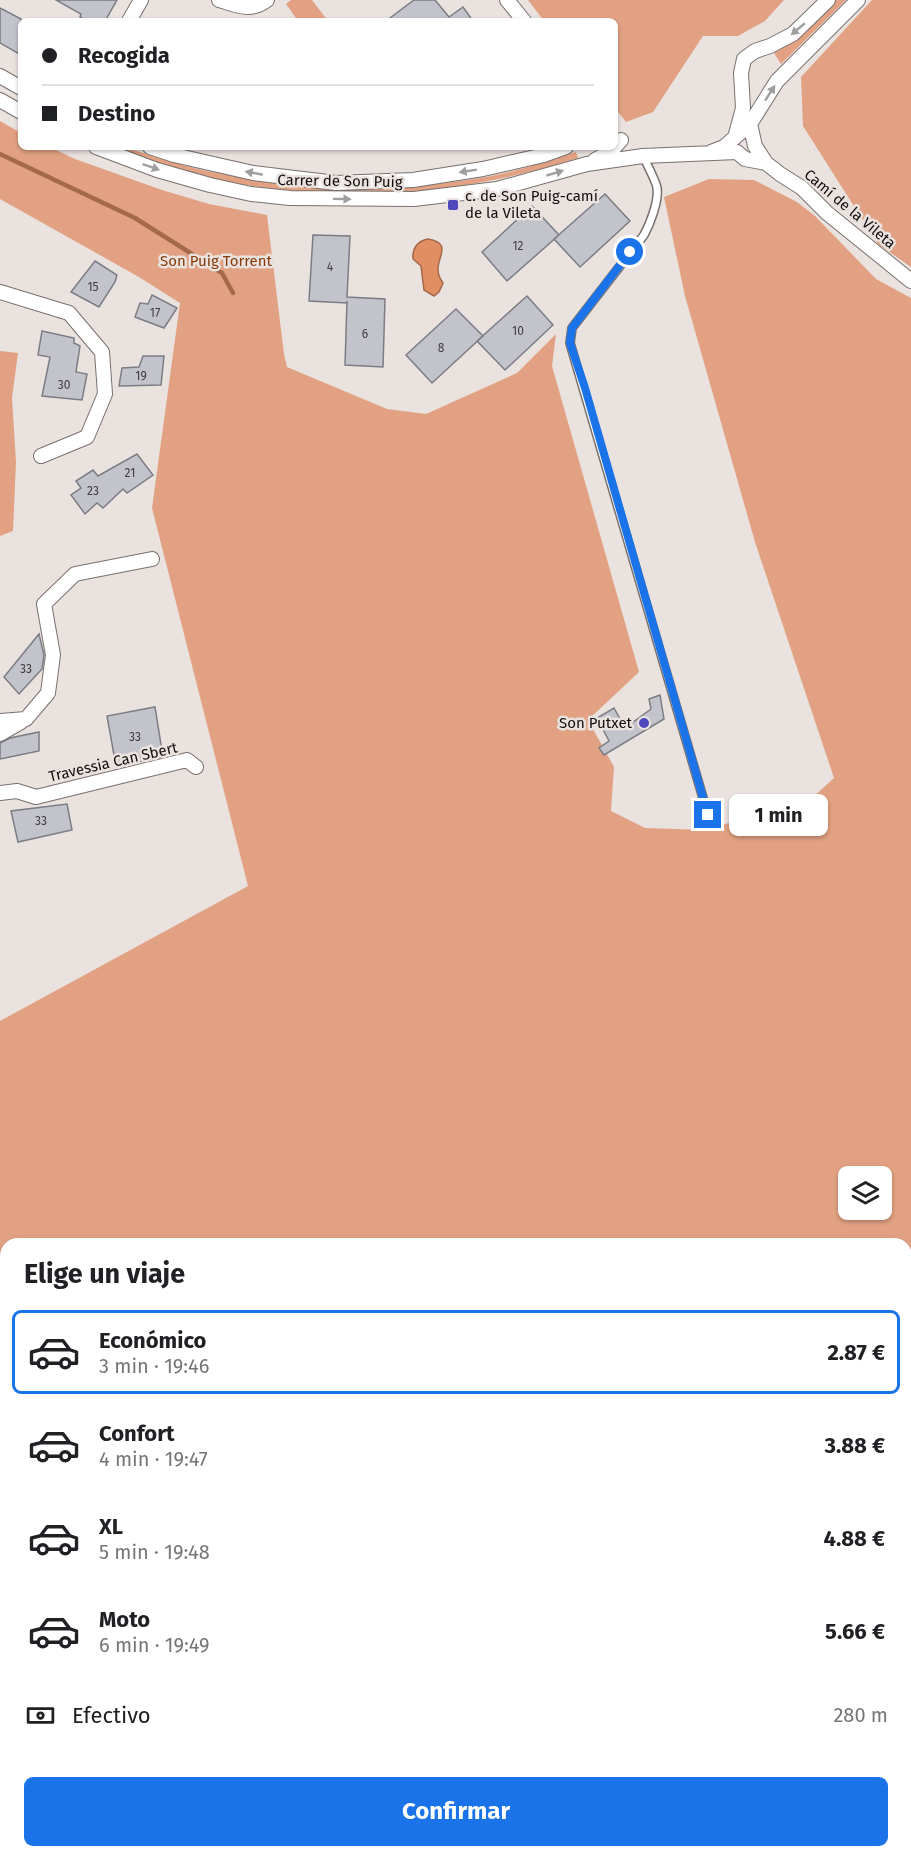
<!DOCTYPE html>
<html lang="es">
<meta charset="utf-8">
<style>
body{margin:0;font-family:"Fira Sans",sans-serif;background:#f2f2f2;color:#202124;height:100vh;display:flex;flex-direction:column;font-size:22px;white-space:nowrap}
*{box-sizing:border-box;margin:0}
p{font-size:20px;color:#757577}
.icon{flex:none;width:33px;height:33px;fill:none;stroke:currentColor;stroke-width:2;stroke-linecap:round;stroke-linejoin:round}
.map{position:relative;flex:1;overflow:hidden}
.sheet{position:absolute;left:0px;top:1238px;width:912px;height:620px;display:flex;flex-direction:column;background:#fff;border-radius:18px 18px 0 0;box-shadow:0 2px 4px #0004}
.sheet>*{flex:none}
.banner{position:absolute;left:18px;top:18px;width:600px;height:132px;border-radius:9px;box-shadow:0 2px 4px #0004;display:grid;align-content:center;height:132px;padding:0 24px;background:#fff}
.tools{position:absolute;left:838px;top:1166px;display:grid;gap:12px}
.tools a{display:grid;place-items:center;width:54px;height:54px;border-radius:9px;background:#fff;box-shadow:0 2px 4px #0004;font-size:30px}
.end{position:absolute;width:27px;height:27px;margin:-14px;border:8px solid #1a73e8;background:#fff;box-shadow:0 0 0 3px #fff}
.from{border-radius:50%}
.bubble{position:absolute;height:42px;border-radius:9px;background:#fff;box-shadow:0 2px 4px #0004;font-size:20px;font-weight:700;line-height:42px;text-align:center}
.banner b{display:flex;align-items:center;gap:21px;height:57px;font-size:22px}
.banner b+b{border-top:2px solid #e0e0e0}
.banner i{width:15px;height:15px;background:#202124}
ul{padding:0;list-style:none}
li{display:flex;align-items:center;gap:18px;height:84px;margin:0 12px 9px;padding:0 12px;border:3px solid transparent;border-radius:9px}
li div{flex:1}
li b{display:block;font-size:22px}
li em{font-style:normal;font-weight:700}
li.active{border-color:#1a73e8}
li>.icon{width:54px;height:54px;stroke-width:1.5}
h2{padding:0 24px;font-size:27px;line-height:72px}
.pay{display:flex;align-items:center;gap:15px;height:66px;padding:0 24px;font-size:22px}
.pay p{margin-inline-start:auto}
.cta{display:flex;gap:12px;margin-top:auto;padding:12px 24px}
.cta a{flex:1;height:69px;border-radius:9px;background:#1a73e8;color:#fff;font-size:24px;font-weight:700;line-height:69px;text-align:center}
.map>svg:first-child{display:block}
</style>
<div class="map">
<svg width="911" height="1856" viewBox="0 0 911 1856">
<rect width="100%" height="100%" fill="#eae2de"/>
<path fill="#e2a182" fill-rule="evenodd" d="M291,0H312L328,21H298L286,4Z
M528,0H784L765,21L738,36H703L653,112L626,122L615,108V21H544Z
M836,0H846L781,64L774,53C799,37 816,21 836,0Z
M872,0H911V267L878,244L803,126L801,77Z
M0,121L21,133V147H50L75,159L162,190L209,204L267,215L284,354L287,367L387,409L426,414L517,373L556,334L552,366L639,672L588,720L614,767L611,811L645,828L705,830L811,799L834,778L755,542L685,296L664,197L709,179L754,180L797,202L815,216L876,279L911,298V1856H0V1021L248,886L152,508L180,303L139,277L0,199ZM849,1176H882V1209H849ZM6,1244H906V1851H6Z
M112,147C131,147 138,152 156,157C177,164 200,170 222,174C307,191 394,192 480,178C512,173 545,162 576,152L578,158C425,207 263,208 112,147Z
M0,351L18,353L12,398L16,462L13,531L0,536Z"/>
<path fill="#e28e63" stroke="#a4684a" stroke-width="1.5" d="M428,239C452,243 438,256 438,269C438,275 440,279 443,283L439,292L434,296L424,290L421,266L413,259C412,249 417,241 428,239Z"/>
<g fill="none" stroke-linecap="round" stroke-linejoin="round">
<path stroke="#a4684a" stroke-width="4.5" d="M0,154L135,218L222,273L233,293
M906,1507L911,1508"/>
</g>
<path fill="#c2c3cb" stroke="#7c7d84" stroke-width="1.5" d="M56,0H117L105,21H87L80,17L81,14Z
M414,0H435L449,17L463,7L473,21H386Z
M0,8L21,19V55L0,43Z
M605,194L630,221L580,267L554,239Z
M532,206L559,235L507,281L482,252Z
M313,235L350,236L347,297L385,299L383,367L345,365L347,301V303L309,301Z
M95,261L117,275L115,282L99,307L71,292Z
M152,295L177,308L164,328L135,317L140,303L148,304Z
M527,296L553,325L505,370L477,341Z
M456,309L483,336L432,383L406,355Z
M42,331L74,338V343L80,346L76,372L87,374L82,400L42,396L50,357L38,355Z
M143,356H164L161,385L119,386L122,368L139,367Z
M137,454L153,475L127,493L123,489L103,508L97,503L85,514L71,495L81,488L76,481L93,470L98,476Z
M39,634L44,655L42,669L19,694L4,677Z
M660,695L664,719L604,755L599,748L609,741L597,718L614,708L625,728L651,709L649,699Z
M155,707L163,757L116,766L107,716Z
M39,732V751L0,759V743L10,738Z
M67,804L72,830L18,842L11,811Z"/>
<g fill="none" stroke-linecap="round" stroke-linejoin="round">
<g stroke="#78706d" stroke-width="10">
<path id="service" d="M643,156C646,162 657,184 657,188C659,201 650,224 644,235L572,328L570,343L708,815"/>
</g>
<g stroke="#78706d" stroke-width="16">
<path id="minor" d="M219,0C237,5 250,13 267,0
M507,0L524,21
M129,21L141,0
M0,76L21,88
M0,100L21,112
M750,124L755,146L766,163L780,174L802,188L827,213L911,281
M736,134L743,108L741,73L744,59L755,51L770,46L793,34L828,0
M96,147L157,170L210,185L251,194L290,198L414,199L497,189L587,164L643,156L737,152L745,159L766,163
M150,147L174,155L253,173L336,183L413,180L483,169L544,155L566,147
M711,152L724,147L750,124L777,81L858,0
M595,160L610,152L621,140
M0,292L69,313L102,352L105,394L87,437L41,456
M0,721L26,719L48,693L53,655L44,604L75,574L152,559
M0,734L21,722
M0,793L17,791L36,797L187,760L196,767"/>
</g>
<use href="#service" stroke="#fff" stroke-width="7"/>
<use href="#minor" stroke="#fff" stroke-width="14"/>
</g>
<defs><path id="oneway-solid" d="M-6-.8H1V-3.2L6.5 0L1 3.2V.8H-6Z" transform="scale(1.5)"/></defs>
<g fill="#a09f9f">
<use href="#oneway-solid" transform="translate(798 29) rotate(140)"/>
<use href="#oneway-solid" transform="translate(770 93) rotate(-57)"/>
<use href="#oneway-solid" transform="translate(151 167) rotate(19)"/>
<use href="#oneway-solid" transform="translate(468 171) rotate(171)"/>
<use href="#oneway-solid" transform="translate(254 173) rotate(-169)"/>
<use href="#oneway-solid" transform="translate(555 173) rotate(-16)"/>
<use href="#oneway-solid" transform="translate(342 199) rotate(1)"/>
</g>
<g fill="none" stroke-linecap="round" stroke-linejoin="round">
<path stroke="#1a73e8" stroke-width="8" d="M630,252L572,328L570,343L585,388L708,815"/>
</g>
<g fill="#4f47be" stroke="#eae2de" stroke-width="2">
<rect x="447" y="199" width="12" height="12" rx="3"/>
<circle cx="644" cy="723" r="6"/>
</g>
<g text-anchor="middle" stroke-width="5" stroke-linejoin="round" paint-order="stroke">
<g font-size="12" fill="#3e3c3d">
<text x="518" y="250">12</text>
<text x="330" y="271">4</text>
<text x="93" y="291">15</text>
<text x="155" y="317">17</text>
<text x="518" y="335">10</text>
<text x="365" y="338">6</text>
<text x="441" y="352">8</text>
<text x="141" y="380">19</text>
<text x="64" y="389">30</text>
<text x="130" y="477">21</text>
<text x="93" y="495">23</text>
<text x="26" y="673">33</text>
<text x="135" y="741">33</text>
<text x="41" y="825">33</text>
</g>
<g font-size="15" fill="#120f0e" stroke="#eae2de">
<text transform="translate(340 181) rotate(1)" y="5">Carrer de Son Puig</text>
<text transform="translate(850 209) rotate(40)" y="5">Camí de la Vileta</text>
<text transform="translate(113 762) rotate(-13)" y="5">Travessia Can Sbert</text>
</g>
<g font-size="15" fill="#120f0e" stroke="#eae2de" text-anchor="start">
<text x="465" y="201">c. de Son Puig-camí<tspan x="465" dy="17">de la Vileta</tspan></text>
<text x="632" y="728" text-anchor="end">Son Putxet</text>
</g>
<g font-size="15" fill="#873a09" stroke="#eae2de">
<text x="216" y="266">Son Puig Torrent</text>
</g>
</g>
</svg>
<div class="tools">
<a><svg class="icon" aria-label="layers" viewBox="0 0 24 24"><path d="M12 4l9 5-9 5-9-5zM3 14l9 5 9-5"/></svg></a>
</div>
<i class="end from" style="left:630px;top:252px"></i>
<i class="end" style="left:708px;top:815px"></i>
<div class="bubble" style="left:729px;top:794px;width:99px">1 min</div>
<div class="banner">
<b><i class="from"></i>Recogida</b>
<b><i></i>Destino</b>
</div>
<section class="sheet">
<h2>Elige un viaje</h2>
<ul>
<li class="active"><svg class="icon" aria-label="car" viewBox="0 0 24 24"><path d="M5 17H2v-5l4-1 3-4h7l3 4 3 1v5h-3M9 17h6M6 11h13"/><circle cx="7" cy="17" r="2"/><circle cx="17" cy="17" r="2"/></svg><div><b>Económico</b><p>3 min · 19:46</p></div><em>2.87 €</em></li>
<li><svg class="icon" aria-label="car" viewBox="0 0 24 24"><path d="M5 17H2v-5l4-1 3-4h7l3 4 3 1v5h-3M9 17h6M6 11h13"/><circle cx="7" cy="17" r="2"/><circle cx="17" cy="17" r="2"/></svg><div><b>Confort</b><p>4 min · 19:47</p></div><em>3.88 €</em></li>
<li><svg class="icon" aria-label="car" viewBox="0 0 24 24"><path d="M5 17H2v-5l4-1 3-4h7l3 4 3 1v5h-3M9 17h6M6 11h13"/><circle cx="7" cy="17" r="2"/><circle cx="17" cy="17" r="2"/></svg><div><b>XL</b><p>5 min · 19:48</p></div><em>4.88 €</em></li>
<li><svg class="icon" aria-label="car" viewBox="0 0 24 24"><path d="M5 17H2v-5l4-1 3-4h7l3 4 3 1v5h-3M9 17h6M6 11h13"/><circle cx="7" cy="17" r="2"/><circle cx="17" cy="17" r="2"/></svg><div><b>Moto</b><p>6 min · 19:49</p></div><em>5.66 €</em></li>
</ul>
<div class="pay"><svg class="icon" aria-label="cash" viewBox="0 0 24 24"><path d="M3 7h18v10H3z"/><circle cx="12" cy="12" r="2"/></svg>Efectivo<p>280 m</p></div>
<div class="cta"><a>Confirmar</a></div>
</section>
</div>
